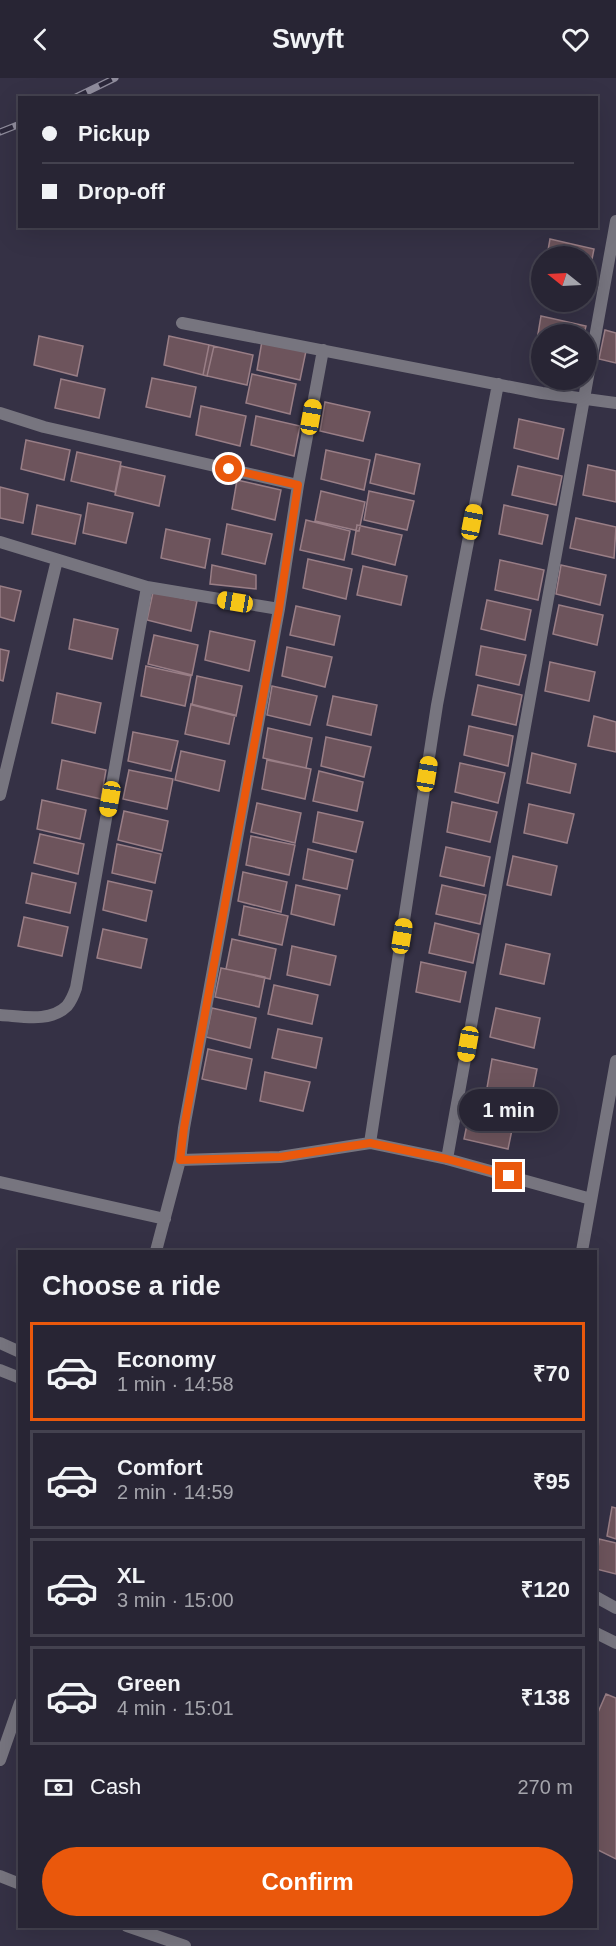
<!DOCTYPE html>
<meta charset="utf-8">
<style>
body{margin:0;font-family:Helvetica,sans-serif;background:#302d3c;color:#f1f3f6;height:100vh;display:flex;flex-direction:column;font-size:22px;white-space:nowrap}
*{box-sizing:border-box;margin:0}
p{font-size:20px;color:#a5a5ac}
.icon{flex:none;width:33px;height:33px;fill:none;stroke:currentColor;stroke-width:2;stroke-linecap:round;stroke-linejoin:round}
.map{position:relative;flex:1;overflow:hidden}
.drawer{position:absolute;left:18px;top:1172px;width:579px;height:678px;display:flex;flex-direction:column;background:#282534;border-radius:0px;box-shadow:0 6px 24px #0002,0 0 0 2px #44424f}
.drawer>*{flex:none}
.banner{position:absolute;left:18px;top:18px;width:580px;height:132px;border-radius:0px;box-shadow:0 6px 24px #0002,0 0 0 2px #44424f;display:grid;align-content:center;height:132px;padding:0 24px;background:#282534}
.needle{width:39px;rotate:288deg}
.tools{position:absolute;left:531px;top:168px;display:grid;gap:12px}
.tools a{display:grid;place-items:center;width:66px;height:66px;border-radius:50%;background:#282534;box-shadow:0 6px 24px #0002,0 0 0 2px #44424f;font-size:30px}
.end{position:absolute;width:27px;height:27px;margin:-14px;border:8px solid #ea580c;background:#fff;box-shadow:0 0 0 3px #fff}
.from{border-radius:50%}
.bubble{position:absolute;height:42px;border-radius:21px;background:#282534;box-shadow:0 6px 24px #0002,0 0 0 2px #44424f;font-size:20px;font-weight:800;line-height:42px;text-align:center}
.car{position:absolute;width:18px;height:36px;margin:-18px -9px;border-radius:8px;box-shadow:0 0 4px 2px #0007;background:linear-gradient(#f5c518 24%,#345 0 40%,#f5c518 0 76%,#345 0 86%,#f5c518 0)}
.banner b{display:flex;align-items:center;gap:21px;height:57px;font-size:22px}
.banner b+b{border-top:2px solid #44424f}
.banner i{width:15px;height:15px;background:#f1f3f6}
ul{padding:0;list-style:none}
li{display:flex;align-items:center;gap:18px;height:99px;margin:0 12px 9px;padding:0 12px;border:3px solid #44424f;border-radius:0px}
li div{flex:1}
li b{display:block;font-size:22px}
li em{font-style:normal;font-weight:800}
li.current{border-color:#ea580c}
li>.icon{width:54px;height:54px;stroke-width:1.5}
h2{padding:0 24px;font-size:27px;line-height:72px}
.pay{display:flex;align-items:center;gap:15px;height:66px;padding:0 24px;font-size:22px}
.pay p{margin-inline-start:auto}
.primary-button{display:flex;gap:12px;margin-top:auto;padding:12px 24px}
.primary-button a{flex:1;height:69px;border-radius:36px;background:#ea580c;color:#fff;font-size:24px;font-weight:800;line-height:69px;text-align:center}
header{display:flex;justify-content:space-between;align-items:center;height:78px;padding:0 24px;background:#282534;font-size:27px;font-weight:800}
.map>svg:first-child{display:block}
</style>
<header><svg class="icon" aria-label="back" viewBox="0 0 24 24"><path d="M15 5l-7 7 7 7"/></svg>Swyft<svg class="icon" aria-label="heart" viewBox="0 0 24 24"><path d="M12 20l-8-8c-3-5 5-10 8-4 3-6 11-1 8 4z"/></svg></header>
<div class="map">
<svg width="616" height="1868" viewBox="0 0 616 1868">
<rect width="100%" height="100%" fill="#353145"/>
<path fill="#6d545c" stroke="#997e86" stroke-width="1.5" d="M550,161L594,171L588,201H586V178H547Z
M541,238L586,248L584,256H542V269L536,268Z
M605,252L616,255V285L599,281Z
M39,258L83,268L77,298L34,287Z
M169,258L214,268L207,298L164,287Z
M262,263L306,273L300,302L257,292Z
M209,267L253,277L247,307L203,297Z
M252,296L296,306L290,336L246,325Z
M152,300L196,309L190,339L146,329Z
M61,301L105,311L99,340L55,330Z
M325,324L370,334L363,363L320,353Z
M201,328L246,338L240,368L196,357Z
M256,338L300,348L294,378L251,367Z
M519,341L564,351L558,381L514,370Z
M26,362L70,372L64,402L21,391Z
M326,372L370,382L364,412L321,401Z
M77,374L121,384L115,414L71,403Z
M376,376L420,386L414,416L370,405Z
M588,387L616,393V424L583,417Z
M121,388L165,398L159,428L115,417Z
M518,388L562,398L556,427L512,417Z
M237,402L281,412L275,442L232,431Z
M0,409L28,416L23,445L0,440Z
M321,413L365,424L359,453L315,443Z
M369,413L414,423L407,452L364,442Z
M88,425L133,435L126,465L83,455Z
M37,427L81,437L75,466L32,456Z
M504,427L548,437L542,466L499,456Z
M576,440L616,449L614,480L570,470Z
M306,442L350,453L344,482L300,472Z
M227,446L272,456L265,486L222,476Z
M357,447L402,457L395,487L352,476Z
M166,451L210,461L205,490L161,480Z
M308,481L352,491L346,521L303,510Z
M500,482L544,492L538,522L495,512Z
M212,487L256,497V511L210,506Z
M561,487L606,497L600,527L556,516Z
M363,488L407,498L401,527L357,517Z
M0,508L21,513L14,543L0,539Z
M153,514L197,523L191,553L147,542Z
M487,522L531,532L525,562L481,551Z
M559,527L603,537L597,567L553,556Z
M296,528L340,538L334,567L290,557Z
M74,541L118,551L112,581L69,571Z
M210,553L255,563L249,593L205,582Z
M154,557L198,567L192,597L148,586Z
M481,568L526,577L519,607L476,597Z
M287,569L332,579L325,609L282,598Z
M0,571L9,573L3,603L0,602Z
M550,584L595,594L589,623L545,613Z
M146,588L191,598L185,628L141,618Z
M197,598L242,608L236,638L192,627Z
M478,607L522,617L516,647L472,637Z
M272,608L317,618L310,647L267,637Z
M57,615L101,625L95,655L52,645Z
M333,618L377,627L371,657L327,647Z
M191,626L235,637L229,666L185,656Z
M594,638L616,644V674L588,668Z
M469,648L513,658L508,688L464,677Z
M268,650L312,660L306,690L263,680Z
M133,654L178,663L171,693L128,683Z
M326,659L371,669L364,699L321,688Z
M181,673L225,683L219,713L175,702Z
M532,675L576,686L570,715L527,705Z
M62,682L106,692L101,721L57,711Z
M267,682L311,691L305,721L262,711Z
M460,685L505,695L498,725L455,714Z
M129,692L173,701L167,731L123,721Z
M319,693L363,704L357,733L313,723Z
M42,722L86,732L80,761L37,751Z
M452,724L497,734L490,764L447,754Z
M257,725L301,735L295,765L251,754Z
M529,726L574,736L567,765L524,755Z
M124,733L168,743L162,773L118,762Z
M318,734L363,744L356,774L313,764Z
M40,756L84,766L78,796L34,785Z
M251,758L295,767L289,797L246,787Z
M117,766L161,776L155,805L112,795Z
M446,769L490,779L484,808L440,798Z
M308,771L353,782L347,811L303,801Z
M513,778L557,788L551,817L507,807Z
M243,794L287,804L281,834L238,823Z
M32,795L76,805L70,835L26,825Z
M108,803L152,813L146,843L103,832Z
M296,807L340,817L334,847L291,836Z
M442,807L486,817L480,846L436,836Z
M244,828L288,838L282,867L239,857Z
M24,839L68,849L62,878L18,868Z
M435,845L479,856L473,885L429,875Z
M103,851L147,861L141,890L97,880Z
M232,861L276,871L270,901L226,891Z
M506,866L550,876L544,906L500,896Z
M292,868L336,878L330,907L287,897Z
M421,884L466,894L460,924L416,914Z
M221,890L265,899L259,929L215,919Z
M274,907L318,917L312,946L268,936Z
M212,930L256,940L250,970L206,959Z
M496,930L540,940L534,970L490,959Z
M278,951L322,960L316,990L272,980Z
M208,971L252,981L246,1011L202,1001Z
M492,981L537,991L531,1021L487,1010Z
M265,994L310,1004L303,1033L260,1023Z
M470,1032L514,1042L508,1071L464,1061Z
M612,1429L616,1430V1461L607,1458Z
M599,1461L616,1465V1496L596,1491Z
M606,1616L616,1620V1781L596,1771V1639Z"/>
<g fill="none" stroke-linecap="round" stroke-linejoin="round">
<path stroke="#77757f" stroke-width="12" d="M182,245L542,315L616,325
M0,335L44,349L298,407
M0,464L147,509L279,531
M0,717L57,482
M0,937C21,938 50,945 67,928C71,923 74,916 76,910L147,509
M370,1065L437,627L498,306
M447,1081L616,143
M180,1082L280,1079L370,1065L447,1081L591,1121
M0,1104L165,1141
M156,1173L180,1082L184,1050L279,531L298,407L323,272
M582,1173L616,983
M0,1682L20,1625
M0,1798L20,1806
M127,1848L185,1868"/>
<path stroke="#77757f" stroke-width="12" d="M0,1265L20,1274
M0,1292L20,1300
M596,1519L616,1530
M596,1555L616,1565"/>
<g stroke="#908d9d" stroke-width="7">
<path id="rail" d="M74,20L115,0
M0,54L20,46"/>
</g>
<use href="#rail" stroke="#2b273a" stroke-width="4.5" stroke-dasharray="14" stroke-linecap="butt"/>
</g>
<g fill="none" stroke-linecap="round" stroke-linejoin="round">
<path stroke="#ea580c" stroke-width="8" d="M229,391L298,407L279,531L184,1050L180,1082L280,1079L370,1065L447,1081L509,1098"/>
</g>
</svg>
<div class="tools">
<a><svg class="needle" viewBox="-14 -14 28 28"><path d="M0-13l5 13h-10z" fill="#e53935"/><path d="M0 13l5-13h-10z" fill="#a5a5ac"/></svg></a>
<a><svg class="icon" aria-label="layers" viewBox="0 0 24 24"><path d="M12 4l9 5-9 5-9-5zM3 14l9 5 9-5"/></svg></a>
</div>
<i class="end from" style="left:229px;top:391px"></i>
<i class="end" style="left:509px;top:1098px"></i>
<div class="bubble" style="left:459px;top:1011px;width:99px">1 min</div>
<i class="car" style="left:311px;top:339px;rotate:10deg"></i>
<i class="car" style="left:472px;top:444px;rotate:11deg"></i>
<i class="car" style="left:235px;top:524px;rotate:280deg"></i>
<i class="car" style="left:427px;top:696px;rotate:9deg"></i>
<i class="car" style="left:110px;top:721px;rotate:190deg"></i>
<i class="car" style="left:402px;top:858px;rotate:9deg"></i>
<i class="car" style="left:468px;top:966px;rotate:190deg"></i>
<div class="banner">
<b><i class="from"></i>Pickup</b>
<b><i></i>Drop-off</b>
</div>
<section class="drawer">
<h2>Choose a ride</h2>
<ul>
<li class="current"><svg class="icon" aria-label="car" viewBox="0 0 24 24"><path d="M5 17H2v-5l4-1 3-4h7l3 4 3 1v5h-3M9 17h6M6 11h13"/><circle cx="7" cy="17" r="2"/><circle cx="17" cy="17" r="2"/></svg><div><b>Economy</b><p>1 min · 14:58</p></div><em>₹70</em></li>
<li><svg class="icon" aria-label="car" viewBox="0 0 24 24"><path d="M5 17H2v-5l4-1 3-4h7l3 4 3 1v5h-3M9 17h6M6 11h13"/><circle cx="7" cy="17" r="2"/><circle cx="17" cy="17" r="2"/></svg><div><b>Comfort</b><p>2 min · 14:59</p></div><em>₹95</em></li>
<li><svg class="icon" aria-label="car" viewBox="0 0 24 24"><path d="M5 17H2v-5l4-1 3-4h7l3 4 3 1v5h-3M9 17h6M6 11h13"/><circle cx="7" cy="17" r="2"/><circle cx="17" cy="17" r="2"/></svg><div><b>XL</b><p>3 min · 15:00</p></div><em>₹120</em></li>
<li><svg class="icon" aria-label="car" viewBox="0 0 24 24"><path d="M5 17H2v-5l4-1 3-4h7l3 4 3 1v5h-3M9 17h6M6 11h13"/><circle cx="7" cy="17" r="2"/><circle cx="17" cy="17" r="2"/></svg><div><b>Green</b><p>4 min · 15:01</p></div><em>₹138</em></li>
</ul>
<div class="pay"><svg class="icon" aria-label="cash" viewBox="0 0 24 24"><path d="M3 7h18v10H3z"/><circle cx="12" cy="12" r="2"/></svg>Cash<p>270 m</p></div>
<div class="primary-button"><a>Confirm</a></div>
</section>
</div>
